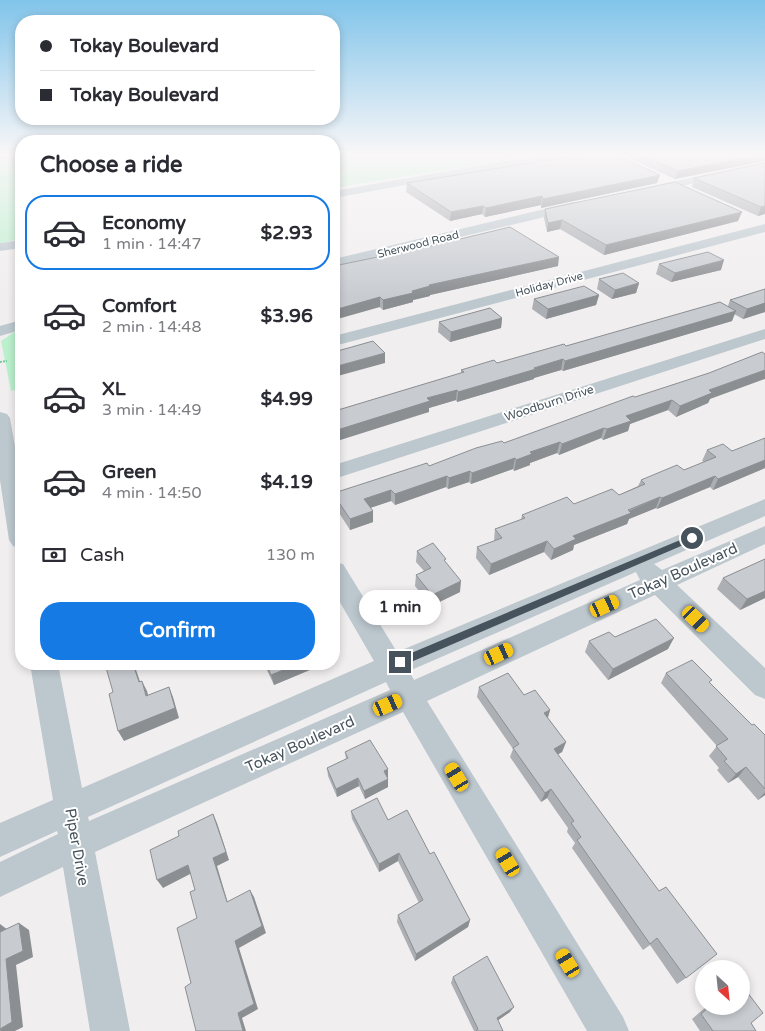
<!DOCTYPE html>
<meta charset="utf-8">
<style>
body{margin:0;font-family:"Varela Round",sans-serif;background:#f2f2f3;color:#2b2b33;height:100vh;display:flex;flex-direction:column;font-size:19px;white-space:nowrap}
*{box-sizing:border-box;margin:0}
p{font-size:16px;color:#7c7c81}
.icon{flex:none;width:28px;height:28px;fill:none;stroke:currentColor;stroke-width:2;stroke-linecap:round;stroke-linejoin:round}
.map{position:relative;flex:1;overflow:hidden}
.sheet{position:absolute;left:15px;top:135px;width:325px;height:535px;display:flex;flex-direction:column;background:#fff;border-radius:20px;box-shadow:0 2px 8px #0003}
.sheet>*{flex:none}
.banner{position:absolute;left:15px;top:15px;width:325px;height:110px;border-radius:20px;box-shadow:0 2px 8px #0003;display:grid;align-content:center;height:110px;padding:0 25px;background:#fff}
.needle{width:32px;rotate:153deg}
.tools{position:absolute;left:695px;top:960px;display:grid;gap:10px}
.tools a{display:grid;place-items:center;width:55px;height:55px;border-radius:50%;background:#fff;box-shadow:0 2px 8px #0003;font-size:25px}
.end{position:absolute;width:22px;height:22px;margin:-11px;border:6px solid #46535c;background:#fff;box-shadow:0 0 0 2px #fff}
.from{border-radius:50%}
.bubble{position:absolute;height:35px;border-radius:18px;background:#fff;box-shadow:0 2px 8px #0003;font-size:16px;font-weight:800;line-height:35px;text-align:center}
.car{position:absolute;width:15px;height:30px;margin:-15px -8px;border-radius:6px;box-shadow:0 0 4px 1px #0007;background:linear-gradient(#f5c518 24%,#345 0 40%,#f5c518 0 76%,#345 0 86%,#f5c518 0)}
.banner b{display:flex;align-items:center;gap:18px;height:48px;font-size:19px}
.banner b+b{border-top:1px solid #e1e1e2}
.banner i{width:12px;height:12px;background:#2b2b33}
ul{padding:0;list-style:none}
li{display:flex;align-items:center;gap:15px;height:75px;margin:0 10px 8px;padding:0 15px;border:2px solid transparent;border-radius:20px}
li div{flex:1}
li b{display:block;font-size:19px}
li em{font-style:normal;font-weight:800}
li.on{border-color:#167ae4}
li>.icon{width:45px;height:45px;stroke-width:1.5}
h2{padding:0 25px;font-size:22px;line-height:60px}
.pay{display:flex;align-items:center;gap:12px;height:55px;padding:0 25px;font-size:19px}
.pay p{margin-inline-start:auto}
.cta{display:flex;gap:10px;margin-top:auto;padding:10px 25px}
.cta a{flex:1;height:58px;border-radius:20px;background:#167ae4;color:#fff;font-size:20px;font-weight:800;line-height:58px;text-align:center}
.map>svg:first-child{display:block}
</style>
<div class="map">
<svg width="765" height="1031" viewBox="0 0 765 1031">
<rect width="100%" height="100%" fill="#f1eeef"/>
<path fill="#bcf0cd" d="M0,153H21V239L0,243Z
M334,153H549L334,188Z
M21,331V389L11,391L1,341L13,333Z"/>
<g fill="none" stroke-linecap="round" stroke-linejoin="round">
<path stroke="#73ce9d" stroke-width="2" stroke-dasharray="2 1" stroke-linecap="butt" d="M334,223H339
M0,362L7,361"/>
<path fill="#bcc7ce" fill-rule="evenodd" d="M563,153H587L582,156L504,167L334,198V191L504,161Z
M765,162V168L649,193L643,190L649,187Z
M574,202L580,206L578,209L334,267V259Z
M765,224V232L334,346V336Z
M21,240V248L0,251V243Z
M21,320V330L0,336V326Z
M765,329V339L334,479V465Z
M0,412L7,414L10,418L21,480V549L13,546L9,540L0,480Z
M765,499V516L654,564L662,570L765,526V544L677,585L765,668V699L755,695L655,595L427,701L623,1017L629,1031H587L403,712L95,852L130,1031H90L63,867L0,897V862L58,834L57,831L0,857V823L53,800L30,664H58L82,788L374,661L334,592V562L343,564L397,652ZM636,572L640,580L414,680L409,671ZM386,682L390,690L89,821L88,817Z"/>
</g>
<path fill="#acafb4" d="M618,153H765L675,179Z
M765,163V214L758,216L692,187L694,178Z
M407,183H657L541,208V205L485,217L482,214L450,221L406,192Z
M545,209L738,221L604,255L560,229L547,232L544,218Z
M659,264L721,270L671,282L656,274Z
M334,266H558L430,295V296L413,300V302L383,310Z
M599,279L639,283L636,293L612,299L597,289Z
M765,289V312L743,319L734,314L732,321L563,371L561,370L534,378V379L457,402L456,400L429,408V412L335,416V413H338V410L461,373V370L497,363L728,306L730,300Z
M599,295L596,305L546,319L532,309L534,299Z
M502,318L501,328L450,342L438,332L439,322Z
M635,397L710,399L708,403L676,417L668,410L630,424L628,431L603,440L601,438L559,455L557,453L530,463V465L514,471L513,469L471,484L469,482L448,489L446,487L395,505L391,501L370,508L373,511V522L350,530L334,505V493L429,466L504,443Z
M765,438V468L713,490L710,487L657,509L656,508L629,519L627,524L574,545L573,550L551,560L544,552L489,575L476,558L477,547L494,541L495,529L521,520L522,515L619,495L638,486L641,480L684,470L704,462L702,461L707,450L732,451Z
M417,551L446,563L460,592L431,606L415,586L416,575L424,571L416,562Z
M765,559V598L740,610L717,589L723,578Z
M615,637L668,649L608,680L585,652L589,641Z
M264,664H324L274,685Z
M666,673L710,683L752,725L765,735V795L758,800L738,777L728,783L717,770L719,768L709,756L717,746L661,683Z
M479,687L550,710L548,718L566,742L562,752L558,754L686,978L677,984L650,945L643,950L572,848L575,843L567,832L568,828L547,798L541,802L510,757L513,749L477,697Z
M345,752L388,769V777L387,778L388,787L365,799L359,786L337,797L328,776L327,768L346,759Z
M351,811L388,820L430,854L470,920L468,927L415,961L397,922L398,915L419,903L398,861L379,872L352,819Z
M453,977L510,1012L498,1020L503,1031H474L451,983Z
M744,988L751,1023L756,1031H700L692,1019L707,1006H741V990Z"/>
<path fill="#8c8f92" d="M765,154V161L675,179L678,171Z
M660,175L657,183L541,208L543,199Z
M542,196L541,205L485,217L486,208Z
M483,206L482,214L450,221L451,212Z
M765,206V214L758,216L761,207Z
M742,212L738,221L604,255L606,245Z
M562,220L560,229L547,232L548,223Z
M559,257L558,266L430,295V296L413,300V302L383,310V300L429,285Z
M724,260L721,270L671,282L675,273Z
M639,283L636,293L612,299L615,290Z
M599,295L596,305L546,319L548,309Z
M380,297V307L334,320V310Z
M765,303V312L743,319L747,309Z
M736,311L732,321L563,371L565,361Z
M502,318L501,328L450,342L451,332Z
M385,353V363L334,377V367Z
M563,359L561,370L534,378V379L457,402L458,392Z
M765,370V379L710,399L708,403L676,417L680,406L709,390Z
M457,390L456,400L429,408V412L334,442V431L427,398Z
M672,400L668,410L630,424L628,431L603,440L607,429L626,416Z
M604,428L601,438L559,455L562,444Z
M560,442L557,453L530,463V465L514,471L516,460L530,452Z
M515,458L513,469L471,484L472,473Z
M765,460V468L713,490L718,479Z
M470,471L469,482L448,489L449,478Z
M447,476L446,487L395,505V494Z
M715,476L710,487L657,509L662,498Z
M391,490V501L364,510V499Z
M660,497L656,508L629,519L627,524L574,545L573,550L551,560L554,549L573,536Z
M373,511V522L350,530V519Z
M547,541L544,552L489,575L491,564Z
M461,581L460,592L431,606L432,595Z
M765,591V598L740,610L747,599Z
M674,638L668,649L608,680L613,669Z
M133,664H134L144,693L139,682Z
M298,664H324L274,685L271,675Z
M142,681L147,691L151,706L146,696Z
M169,687L173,697L179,718L124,741L118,731Z
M550,710L547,720L544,713Z
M566,742L562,752L550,759L554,749Z
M746,767L738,777L728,783L736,774Z
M388,769V777L383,779L384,771Z
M358,778L359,786L337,797L336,789Z
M388,779V787L365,799L364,791Z
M551,789L547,798L541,802L545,793Z
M765,792V795L758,800Z
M213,814L217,823L229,860L217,866L230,910L227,902L213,858Z
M399,853L398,861L379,872V864Z
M188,865L192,873L163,888L157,880Z
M250,890L254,897L266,933L239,948L258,1009L242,1018L246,1031H243L238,1013L235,941Z
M470,920L468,927L415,961L416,954Z
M19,923L29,930L33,957L16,965L23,1027L15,1031H0L6,959Z
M0,924L8,930L0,933Z
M514,1007L510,1012L494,1023L497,1018Z"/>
<path fill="#c8ccd1" stroke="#8c8f92" d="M587,153H613L660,175L543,199L542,196L486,208L483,206L451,212L407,183L574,156Z
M636,153H765V154L678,171Z
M765,163V206L761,207L694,178Z
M675,182L742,212L606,245L562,220L548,223L545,209Z
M510,227L559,257L429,285L430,286L412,291L413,293L383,300L380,297L334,310V266L431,246Z
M21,244V252L19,245Z
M708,252L724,260L675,273L659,264Z
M623,273L639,283L615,290L599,279Z
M584,286L599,295L548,309L534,299Z
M765,289V303L747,309L730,300Z
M720,302L736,311L565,361L563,359L534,368L536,369L458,392L457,390L427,398L430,401L334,431V416L336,415L335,413L339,412L338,410L464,372L461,370L494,360L497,363L564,344L566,346Z
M490,308L502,318L451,332L439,322Z
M373,341L385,353L334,367V352Z
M762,352L765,354V370L709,390L712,393L680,406L672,400L626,416L631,421L607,429L604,428L562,444L560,442L530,452L532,454L516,460L515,458L472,473L470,471L449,478L447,476L395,494L391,490L364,499L373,511L350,519L334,495V493L427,463L429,466L476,448L502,441L504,443L633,396L635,397L709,373Z
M765,438V460L718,479L715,476L662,498L660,497L628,510L631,513L573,536L576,539L554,549L547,541L491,564L477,547L502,538L495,529L525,518L522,515L567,497L574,504L612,489L619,495L645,484L641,480L677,465L684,470L716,457L707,450L723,444L732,451Z
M433,543L446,559L444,560L461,581L432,595L416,575L431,568L417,551Z
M765,559V591L747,599L723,578Z
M656,619L674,638L613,669L589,641L609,632L615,637Z
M692,660L712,680L709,682L752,725L754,724L765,735V789L746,767L736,774L724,761L727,759L716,746L728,739L666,673Z
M105,664H133L139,682L142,681L146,696L169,687L175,708L118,731L109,694L113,692Z
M266,664H298L271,675Z
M508,673L524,695L535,690L550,710L544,713L566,742L554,749L659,891L666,887L717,954L686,978L657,938L650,944L577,840L581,837L571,823L574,821L551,789L545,793L513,748L519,744L479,687Z
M370,740L388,769L384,771L388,779L364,791L358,778L336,789L327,768L348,758L345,752Z
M377,798L388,820L407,810L430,854L434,852L470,920L416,954L398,915L423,900L399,853L379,864L351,811Z
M213,814L226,852L213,858L227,902L250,890L262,926L235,941L254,1004L238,1013L243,1031H196L185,987L191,983L177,928L197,918L190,892L195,890L188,865L157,880L150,850L179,836L178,831Z
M19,923L23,951L6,959L12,1022L0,1029V932Z
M487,956L514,1007L497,1018L503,1031H476L478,1029L453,977Z
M744,988L763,1013L751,1023L756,1031H713L701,1014L710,1006H741V990Z"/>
<linearGradient id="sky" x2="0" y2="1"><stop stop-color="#81c4ea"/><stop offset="0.52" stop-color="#f9f7f8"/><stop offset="1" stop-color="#f9f7f8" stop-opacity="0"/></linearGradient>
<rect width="765" height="297" fill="url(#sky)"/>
<path fill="#46535c" d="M692,535L695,536V540L404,665H397L395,662L397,659Z"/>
<g text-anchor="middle" stroke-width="4" stroke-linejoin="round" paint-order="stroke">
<g font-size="11" fill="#46535c" stroke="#fff">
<text transform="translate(418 244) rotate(-14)" y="4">Sherwood Road</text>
<text transform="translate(549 284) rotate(-15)" y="4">Holiday Drive</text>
</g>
<g font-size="12" fill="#46535c" stroke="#fff">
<text transform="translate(549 403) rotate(-18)" y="4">Woodburn Drive</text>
</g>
<g font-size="15" fill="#46535c" stroke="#fff">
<text transform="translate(683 571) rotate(-24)" y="5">Tokay Boulevard</text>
<text transform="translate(300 744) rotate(-24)" y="5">Tokay Boulevard</text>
<text transform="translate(77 847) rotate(80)" y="5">Piper Drive</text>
</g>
</g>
</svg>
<div class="tools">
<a><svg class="needle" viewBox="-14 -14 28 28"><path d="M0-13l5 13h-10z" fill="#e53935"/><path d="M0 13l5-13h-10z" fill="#7c7c81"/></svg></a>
</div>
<i class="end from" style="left:692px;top:538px"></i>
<i class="end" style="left:400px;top:662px"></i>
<div class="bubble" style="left:359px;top:590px;width:82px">1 min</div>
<i class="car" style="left:605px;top:606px;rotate:65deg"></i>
<i class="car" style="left:696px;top:619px;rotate:134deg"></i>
<i class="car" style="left:499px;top:654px;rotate:65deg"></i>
<i class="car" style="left:388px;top:705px;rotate:66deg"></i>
<i class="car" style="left:457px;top:777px;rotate:329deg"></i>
<i class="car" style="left:508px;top:862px;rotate:329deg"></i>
<i class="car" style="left:568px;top:963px;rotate:329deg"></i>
<div class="banner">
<b><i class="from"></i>Tokay Boulevard</b>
<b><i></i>Tokay Boulevard</b>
</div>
<section class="sheet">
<h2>Choose a ride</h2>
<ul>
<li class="on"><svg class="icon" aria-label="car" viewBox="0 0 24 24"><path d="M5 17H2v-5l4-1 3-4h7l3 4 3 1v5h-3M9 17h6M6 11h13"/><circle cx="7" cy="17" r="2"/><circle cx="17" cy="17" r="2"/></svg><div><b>Economy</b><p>1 min · 14:47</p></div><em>$2.93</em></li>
<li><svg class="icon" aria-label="car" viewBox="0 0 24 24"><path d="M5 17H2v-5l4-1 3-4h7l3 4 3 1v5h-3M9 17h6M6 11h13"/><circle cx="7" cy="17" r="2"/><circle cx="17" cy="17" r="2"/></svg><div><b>Comfort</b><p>2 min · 14:48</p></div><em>$3.96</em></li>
<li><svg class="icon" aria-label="car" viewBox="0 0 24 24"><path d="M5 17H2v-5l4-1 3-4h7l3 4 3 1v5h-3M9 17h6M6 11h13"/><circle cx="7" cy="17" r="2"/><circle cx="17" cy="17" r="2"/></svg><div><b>XL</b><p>3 min · 14:49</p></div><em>$4.99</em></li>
<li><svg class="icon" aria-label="car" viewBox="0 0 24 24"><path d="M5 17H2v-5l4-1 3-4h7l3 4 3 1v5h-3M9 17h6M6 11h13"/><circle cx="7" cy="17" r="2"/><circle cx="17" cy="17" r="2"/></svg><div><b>Green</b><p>4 min · 14:50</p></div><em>$4.19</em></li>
</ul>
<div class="pay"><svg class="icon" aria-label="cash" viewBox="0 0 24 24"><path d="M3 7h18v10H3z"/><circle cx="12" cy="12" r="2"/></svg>Cash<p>130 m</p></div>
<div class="cta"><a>Confirm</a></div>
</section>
</div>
